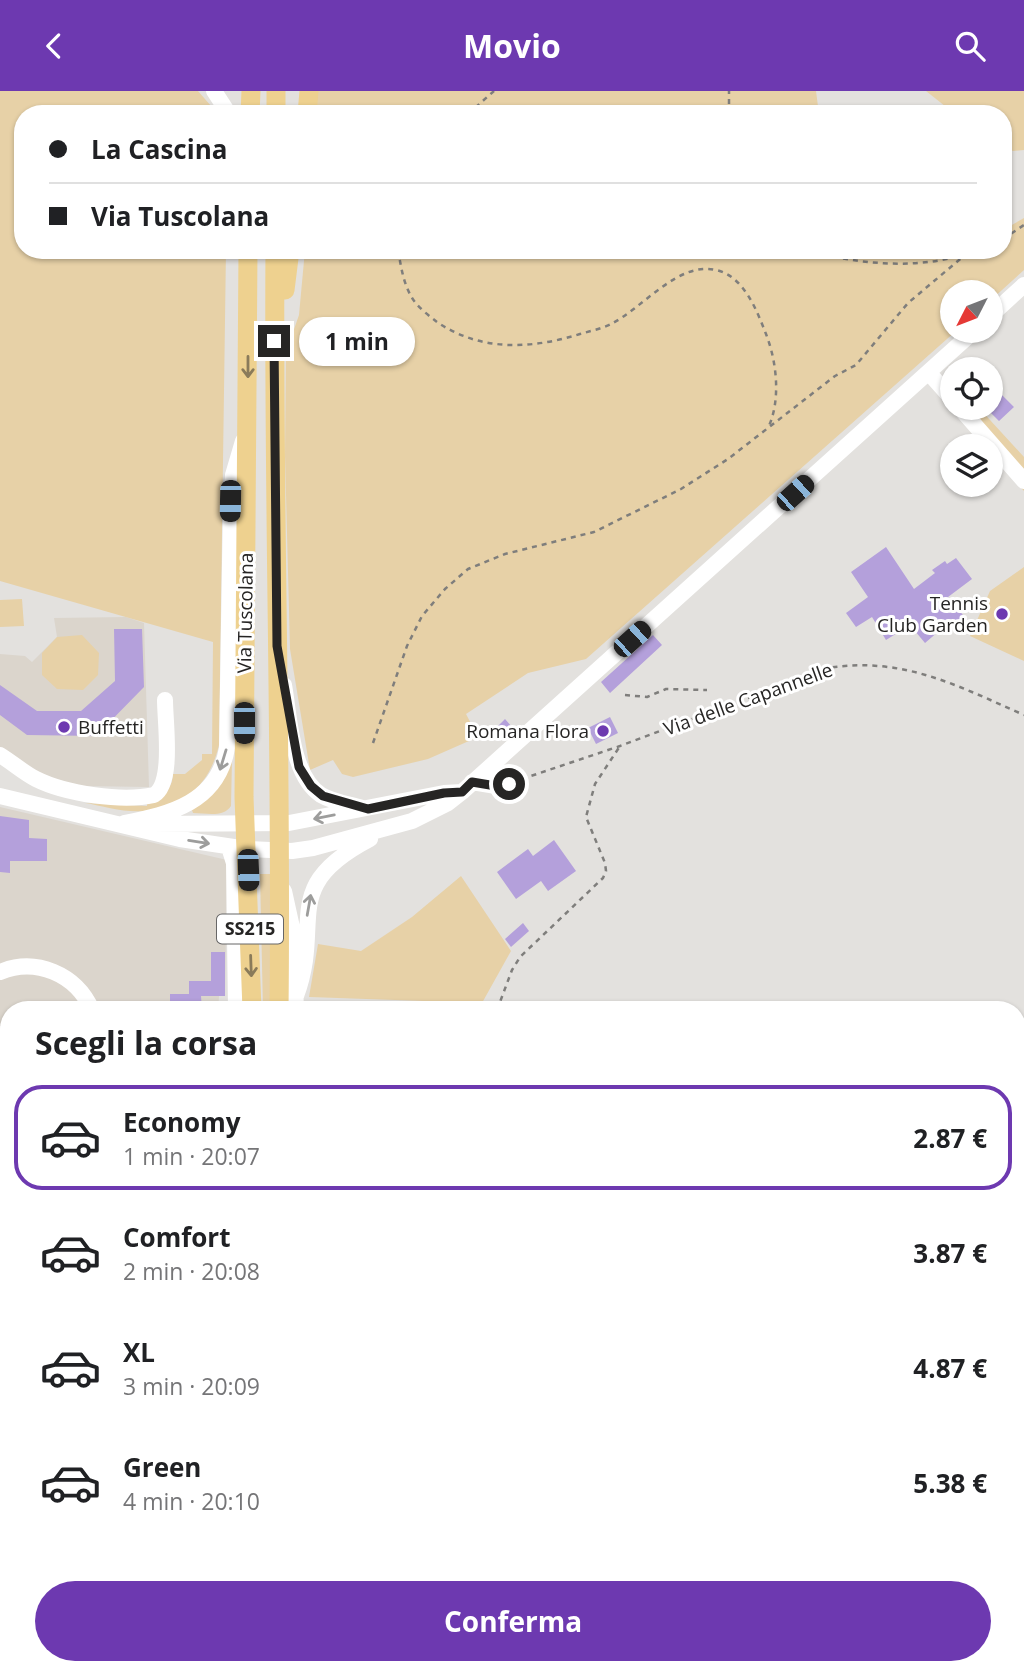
<!DOCTYPE html>
<html lang="it">
<meta charset="utf-8">
<style>
body{margin:0;font-family:"Open Sans",sans-serif;background:#f2f2f2;color:#202124;height:100vh;display:flex;flex-direction:column;font-size:26px;white-space:nowrap}
*{box-sizing:border-box;margin:0}
p{font-size:23px;color:#757577}
.icon{flex:none;width:38px;height:38px;fill:none;stroke:currentColor;stroke-width:2;stroke-linecap:round;stroke-linejoin:round}
.map{position:relative;flex:1;overflow:hidden}
.side{position:absolute;left:0px;top:910px;width:1026px;height:674px;display:flex;flex-direction:column;background:#fff;border-radius:28px 28px 0 0;box-shadow:0 2px 5px #0004}
.side>*{flex:none}
.top-card{position:absolute;left:14px;top:14px;width:998px;height:154px;border-radius:28px;box-shadow:0 2px 5px #0004;display:grid;align-content:center;height:154px;padding:0 35px;background:#fff}
.needle{width:46px;rotate:228deg}
.fabs{position:absolute;left:940px;top:189px;display:grid;gap:14px}
.fabs a{display:grid;place-items:center;width:63px;height:63px;border-radius:50%;background:#fff;box-shadow:0 2px 5px #0004;font-size:35px}
.end{position:absolute;width:32px;height:32px;margin:-16px;border:9px solid #262524;background:#fff;box-shadow:0 0 0 4px #fff}
.from{border-radius:50%}
.bubble{position:absolute;height:49px;border-radius:24px;background:#fff;box-shadow:0 2px 5px #0004;font-size:23px;font-weight:700;line-height:49px;text-align:center}
.car{position:absolute;width:21px;height:42px;margin:-21px -10px;border-radius:9px;box-shadow:0 0 5px 2px #0007;background:linear-gradient(#222 24%,#8ab4d8 0 40%,#222 0 76%,#8ab4d8 0 86%,#222 0)}
.top-card b{display:flex;align-items:center;gap:24px;height:66px;font-size:26px}
.top-card b+b{border-top:2px solid #e0e0e0}
.top-card i{width:18px;height:18px;background:#202124}
ul{padding:0;list-style:none}
li{display:flex;align-items:center;gap:21px;height:105px;margin:0 14px 10px;padding:0 21px;border:4px solid transparent;border-radius:28px}
li div{flex:1}
li b{display:block;font-size:26px}
li em{font-style:normal;font-weight:700}
li.active{border-color:#6d39b0}
li>.icon{width:63px;height:63px;stroke-width:1.5}
h2{padding:0 35px;font-size:32px;line-height:84px}
.button{display:flex;gap:14px;margin-top:auto;padding:14px 35px}
.button a{flex:1;height:80px;border-radius:42px;background:#6d39b0;color:#fff;font-size:28px;font-weight:700;line-height:80px;text-align:center}
header{display:flex;justify-content:space-between;align-items:center;height:91px;padding:0 35px;background:#6d39b0;color:#fff;font-size:32px;font-weight:700}
.map>svg:first-child{display:block}
</style>
<header><svg class="icon" aria-label="back" viewBox="0 0 24 24"><path d="M15 5l-7 7 7 7"/></svg>Movio<svg class="icon" aria-label="search" viewBox="0 0 24 24"><circle cx="10" cy="10" r="6"/><path d="M15 15l6 6"/></svg></header>
<div class="map">
<svg width="1024" height="1583" viewBox="0 0 1024 1583">
<rect width="100%" height="100%" fill="#e3e1de"/>
<path fill="#dbd5cc" d="M126,526L144,532L149,696L82,695L37,684L0,661V563L25,565L32,571L57,546L54,527Z
M0,716L227,769L225,905H219L218,919H9V1511H0Z
M0,1547H9V1575H212V1583H0Z
M374,1575H582L581,1583H374Z"/>
<path fill="#e7d1a7" d="M0,0H198L218,23H23V159H226L219,654C210,693 185,716 144,720C125,722 103,715 85,712L147,715V709C162,703 172,701 173,683H185L202,669V663H212L213,551L0,490Z
M313,0H816L819,23H312Z
M926,0H1024V59L1013,60L1003,55V23H955Z
M1024,127V179L991,209L990,201H952V240H956L586,568L528,582L466,623L478,646L428,668L353,686L342,683L333,669L310,679L290,558L285,364L286,261L299,224L305,159H1003V139Z
M952,303V317H979L1024,366V400L944,309Z
M1024,476V570L970,545L990,500Z
M22,508L24,535L0,536V509Z
M82,544L99,562L98,584L83,599L57,598L42,584V562L57,546Z
M232,668L231,715C223,727 206,722 193,722L192,719L200,713Z
M260,783H271L270,919H263Z
M461,785L511,860L482,912L309,906L318,853L361,860L412,826Z
M0,955L9,956V1096H0Z"/>
<path fill="#b4a0db" d="M1000,302L1014,316L999,330L990,321V310Z
M886,456L914,498L935,482L932,479L945,470L947,473L956,467L972,488L948,506L977,541L953,528L925,552L910,534L886,549L872,526L856,536L846,522L868,506L851,481Z
M114,538H142L144,596L96,645L27,644L0,624V594L37,620H81L115,590Z
M653,544L662,554L610,602L601,591Z
M610,626L618,642L596,653L588,637Z
M505,628L513,637L499,650L491,642Z
M0,725L29,729V747L47,748V770H10V782L0,781Z
M554,749L576,780L548,800L541,790L516,808L497,781L528,758L533,765Z
M523,832L529,840L511,856L505,848Z
M211,861H225V905H201L202,919H170V903H189V890H211Z"/>
<g fill="none" stroke-linecap="round" stroke-linejoin="round">
<path stroke="#7f7e7c" stroke-width="2.5" stroke-dasharray="5 5" stroke-linecap="butt" d="M468,23L494,0
M729,23V0
M1003,148L1024,134
M398,159C401,175 403,191 411,205C416,215 428,224 437,231C481,261 532,258 580,243C590,240 601,238 611,233C643,217 678,170 716,179C744,185 757,220 766,243C777,271 781,310 768,337
M804,159C857,173 923,181 976,159
M625,604L647,606L666,598L707,599
M373,652L407,555L422,525L445,498L468,478L505,463L594,441L681,398L728,368L835,285L856,274L908,212L965,164
M522,688L620,655L828,577C903,565 958,595 1024,624
M315,919H319
M497,919L512,879L520,866L603,787L606,780L605,772L586,726L595,693L620,655
M0,1011C8,1018 9,1027 0,1034"/>
<path stroke="#fff" stroke-width="16" d="M214,0L229,23
M990,225L1024,194
M929,282L952,308
M960,317L1024,390
M284,594C290,627 291,684 321,704C333,711 349,713 362,717
M0,664C13,672 24,682 36,688C66,703 122,711 154,704C174,692 165,632 165,609
M472,691L496,695L509,693
M0,705L180,748L247,758L292,760L313,757L412,730L448,712L462,701L974,240
M124,732C171,723 218,711 227,657L231,410L233,384L243,350
M152,733L289,732L444,702L462,701
M229,756L234,772L236,919
M284,800L293,841L296,919
M0,881C36,866 76,883 92,919
M296,905C324,830 278,796 370,748
M0,943H9
M0,1103L9,1104
M0,1167L9,1175
M0,1220H9
M0,1410H9
M0,1427L9,1436
M0,1529H9
M27,1583V1575
M289,1583V1575
M312,1583L313,1575
M369,1583V1575"/>
<path stroke="#eed18f" stroke-width="19" d="M250,23L251,0
M276,23V0
M307,23L309,0
M248,159L244,706L252,919
M275,159C273,412 282,666 279,919
M285,199L290,159
M276,1575V1583
M240,1583V1575"/>
</g>
<defs><path id="oneway-shaft" d="M-6 0H5M1.5-3L5.5 0L1.5 3" fill="none" stroke-width="1.6" stroke-linecap="round" stroke-linejoin="round" transform="scale(1.75)"/></defs>
<g stroke="#8a7b5a">
<use href="#oneway-shaft" transform="translate(248 276) rotate(90)"/>
<use href="#oneway-shaft" transform="translate(251 875) rotate(88)"/>
</g>
<g stroke="#9d9d9c">
<use href="#oneway-shaft" transform="translate(223 669) rotate(107)"/>
<use href="#oneway-shaft" transform="translate(324 726) rotate(169)"/>
<use href="#oneway-shaft" transform="translate(199 751) rotate(9)"/>
<use href="#oneway-shaft" transform="translate(309 814) rotate(-80)"/>
</g>
<g fill="none" stroke-linecap="round" stroke-linejoin="round">
<path stroke="#262524" stroke-width="9" d="M274,250L277,555L299,676L311,695L323,705L368,718L444,702L462,701L472,691L496,695L509,693"/>
</g>
<g fill="#6d39b0" stroke="#fff" stroke-width="2.5">
<circle cx="1002" cy="523" r="7"/>
<circle cx="64" cy="636" r="7"/>
<circle cx="603" cy="640" r="7"/>
</g>
<g text-anchor="middle" stroke-width="6" stroke-linejoin="round" paint-order="stroke">
<rect fill="#fff" stroke="#676666" stroke-width="2" x="217" y="823.5" width="66" height="29" rx="5"/>
<g font-size="18" font-weight="bold" fill="#262524">
<text x="250" y="844">SS215</text>
</g>
<g font-size="19" fill="#262524" stroke="#fff" text-anchor="end">
<text x="988" y="519">Tennis<tspan x="988" dy="22">Club Garden</tspan></text>
<text x="78" y="643" text-anchor="start">Buffetti</text>
<text x="589" y="647">Romana Flora</text>
</g>
<g font-size="19" fill="#262524" stroke="#fff">
<text transform="translate(245 522) rotate(-89)" y="7">Via Tuscolana</text>
<text transform="translate(748 608) rotate(-20)" y="7">Via delle Capannelle</text>
</g>
</g>
</svg>
<div class="fabs">
<a><svg class="needle" viewBox="-14 -14 28 28"><path d="M0-13l5 13h-10z" fill="#e53935"/><path d="M0 13l5-13h-10z" fill="#757577"/></svg></a>
<a><svg class="icon" aria-label="locate" viewBox="0 0 24 24"><circle cx="12" cy="12" r="6"/><path d="M12 2v4M12 18v4M2 12h4M18 12h4"/></svg></a>
<a><svg class="icon" aria-label="layers" viewBox="0 0 24 24"><path d="M12 4l9 5-9 5-9-5zM3 14l9 5 9-5"/></svg></a>
</div>
<i class="end from" style="left:509px;top:693px"></i>
<i class="end" style="left:274px;top:250px"></i>
<div class="bubble" style="left:299px;top:226px;width:116px">1 min</div>
<i class="car" style="left:795px;top:402px;rotate:48deg"></i>
<i class="car" style="left:230px;top:410px;rotate:181deg"></i>
<i class="car" style="left:632px;top:548px;rotate:48deg"></i>
<i class="car" style="left:244px;top:632px;rotate:180deg"></i>
<i class="car" style="left:248px;top:779px;rotate:178deg"></i>
<div class="top-card">
<b><i class="from"></i>La Cascina</b>
<b><i></i>Via Tuscolana</b>
</div>
<section class="side">
<h2>Scegli la corsa</h2>
<ul>
<li class="active"><svg class="icon" aria-label="car" viewBox="0 0 24 24"><path d="M5 17H2v-5l4-1 3-4h7l3 4 3 1v5h-3M9 17h6M6 11h13"/><circle cx="7" cy="17" r="2"/><circle cx="17" cy="17" r="2"/></svg><div><b>Economy</b><p>1 min · 20:07</p></div><em>2.87 €</em></li>
<li><svg class="icon" aria-label="car" viewBox="0 0 24 24"><path d="M5 17H2v-5l4-1 3-4h7l3 4 3 1v5h-3M9 17h6M6 11h13"/><circle cx="7" cy="17" r="2"/><circle cx="17" cy="17" r="2"/></svg><div><b>Comfort</b><p>2 min · 20:08</p></div><em>3.87 €</em></li>
<li><svg class="icon" aria-label="car" viewBox="0 0 24 24"><path d="M5 17H2v-5l4-1 3-4h7l3 4 3 1v5h-3M9 17h6M6 11h13"/><circle cx="7" cy="17" r="2"/><circle cx="17" cy="17" r="2"/></svg><div><b>XL</b><p>3 min · 20:09</p></div><em>4.87 €</em></li>
<li><svg class="icon" aria-label="car" viewBox="0 0 24 24"><path d="M5 17H2v-5l4-1 3-4h7l3 4 3 1v5h-3M9 17h6M6 11h13"/><circle cx="7" cy="17" r="2"/><circle cx="17" cy="17" r="2"/></svg><div><b>Green</b><p>4 min · 20:10</p></div><em>5.38 €</em></li>
</ul>
<div class="button"><a>Conferma</a></div>
</section>
</div>
